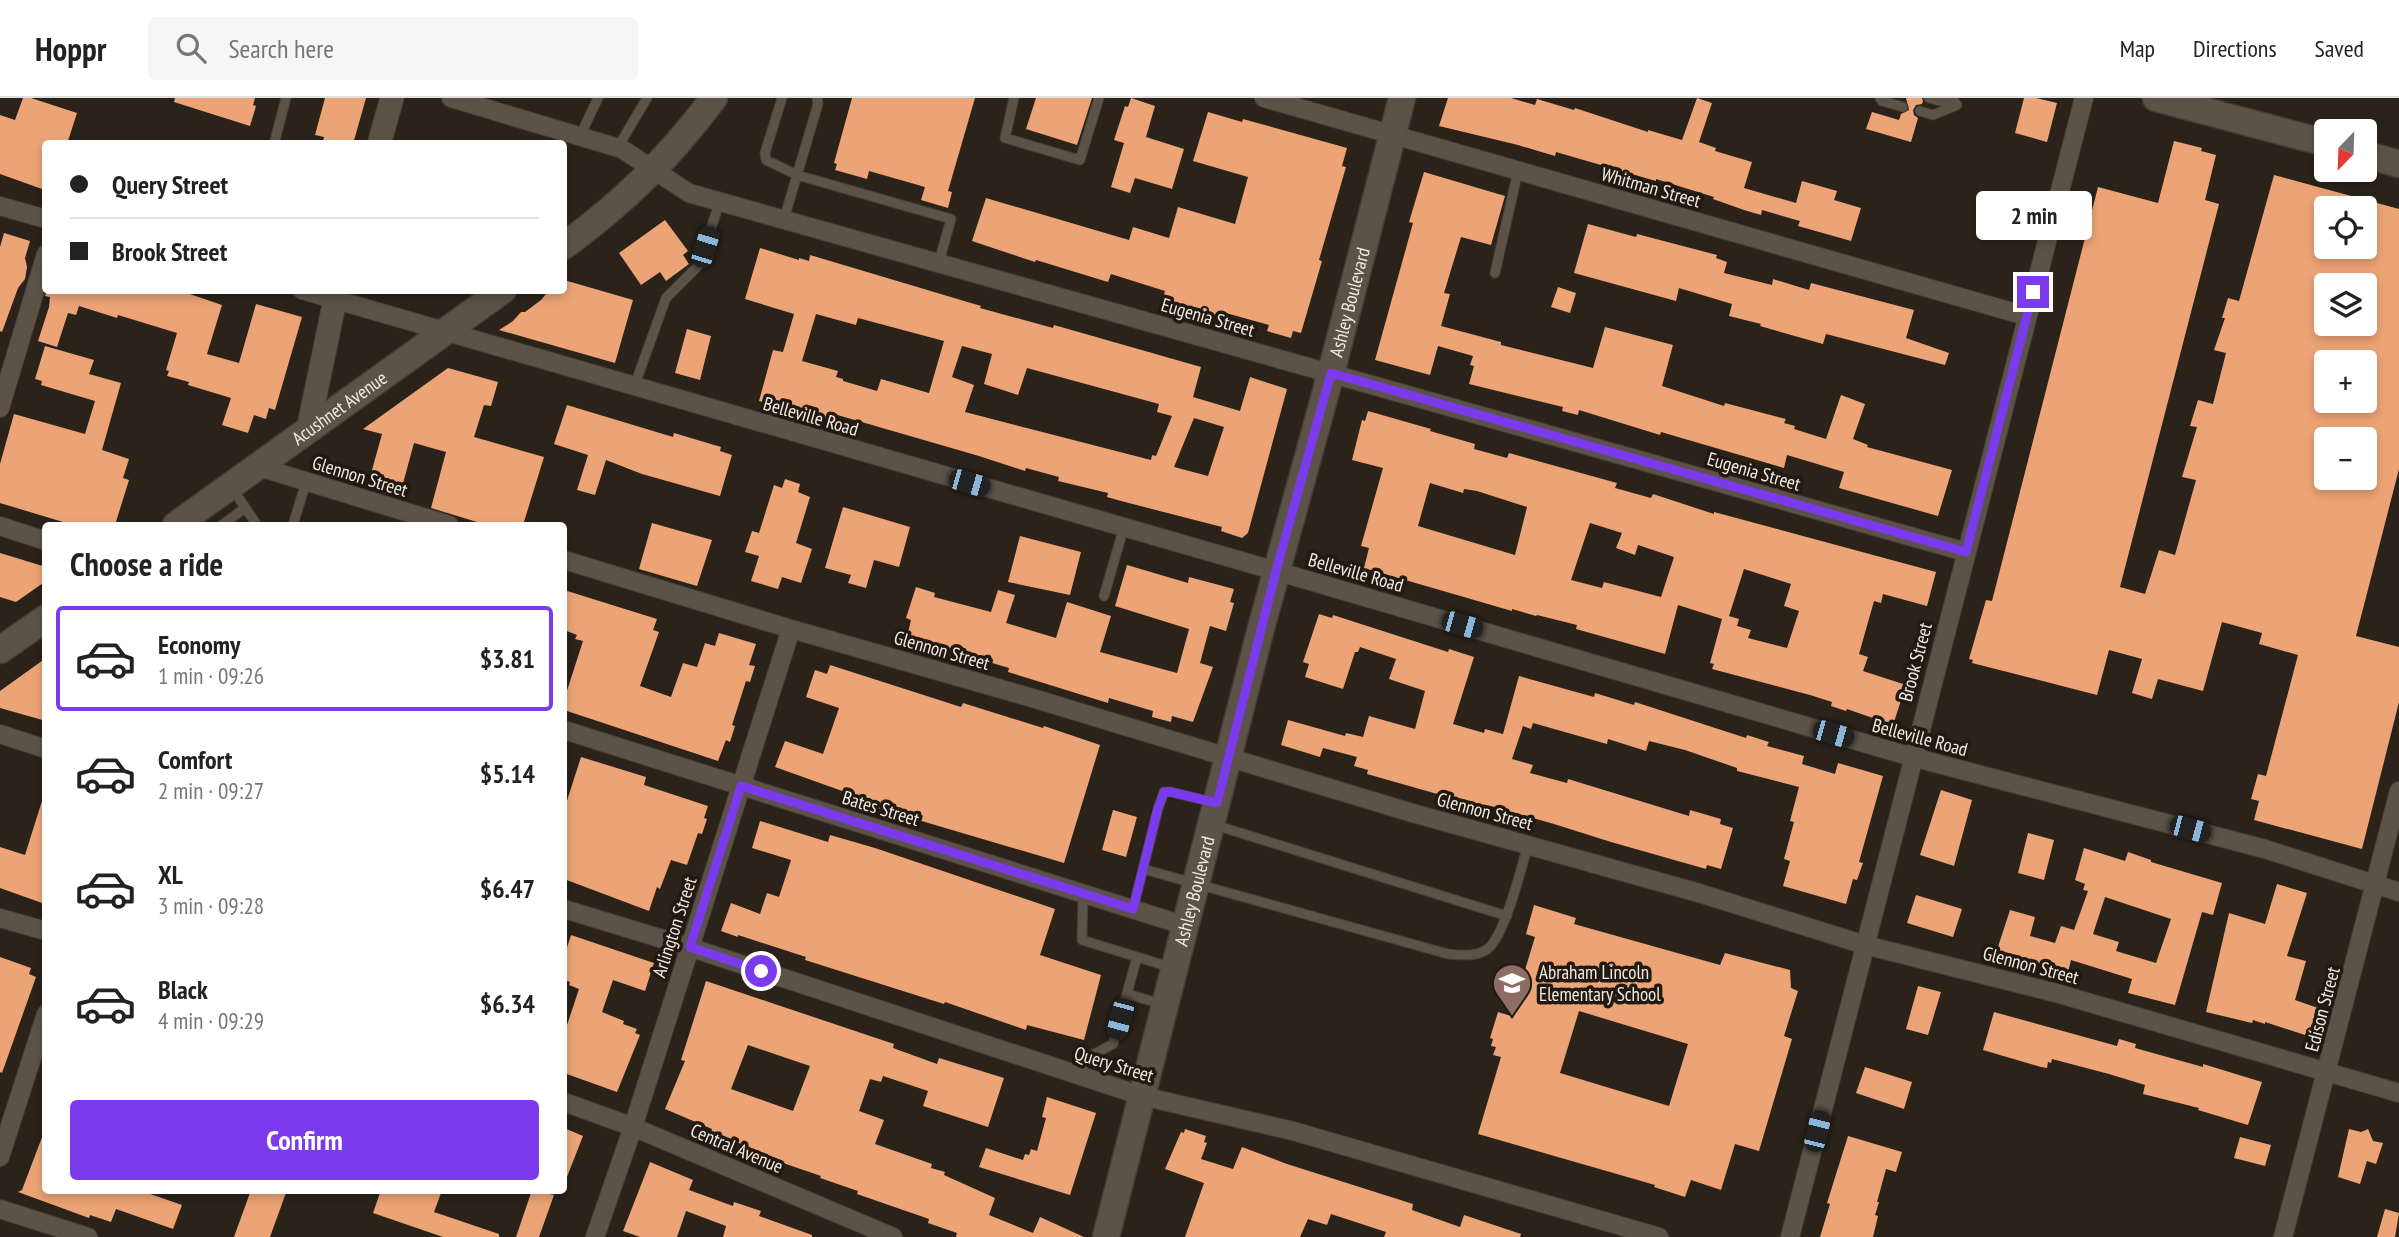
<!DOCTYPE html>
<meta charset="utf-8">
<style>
body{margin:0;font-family:"PT Sans Narrow",sans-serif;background:#f6f6f6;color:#222;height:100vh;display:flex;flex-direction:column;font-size:26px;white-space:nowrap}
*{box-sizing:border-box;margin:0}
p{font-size:23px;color:#767676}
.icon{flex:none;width:38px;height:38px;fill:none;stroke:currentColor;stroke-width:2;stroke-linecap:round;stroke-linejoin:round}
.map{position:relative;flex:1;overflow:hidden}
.details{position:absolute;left:42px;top:424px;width:525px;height:672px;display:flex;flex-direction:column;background:#fff;border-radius:7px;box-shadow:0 4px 10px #0003}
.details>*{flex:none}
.top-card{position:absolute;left:42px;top:42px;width:525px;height:154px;border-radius:7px;box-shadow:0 4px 10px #0003;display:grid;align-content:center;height:154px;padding:0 28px;background:#fff}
.needle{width:46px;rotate:203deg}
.tools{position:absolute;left:2314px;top:21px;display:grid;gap:14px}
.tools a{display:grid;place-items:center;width:63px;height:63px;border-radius:7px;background:#fff;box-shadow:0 4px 10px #0003;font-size:35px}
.end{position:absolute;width:32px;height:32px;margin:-16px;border:9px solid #7c3aed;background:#fff;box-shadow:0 0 0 4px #fff}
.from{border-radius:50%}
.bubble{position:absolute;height:49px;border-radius:7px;background:#fff;box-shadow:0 4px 10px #0003;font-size:23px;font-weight:700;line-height:49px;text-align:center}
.car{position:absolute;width:21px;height:42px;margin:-21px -10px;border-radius:9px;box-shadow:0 0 5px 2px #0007;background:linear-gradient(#222 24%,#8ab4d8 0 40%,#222 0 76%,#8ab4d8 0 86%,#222 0)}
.top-card b{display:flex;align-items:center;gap:24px;height:66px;font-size:26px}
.top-card b+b{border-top:2px solid #e0e0e0}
.top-card i{width:18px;height:18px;background:#222}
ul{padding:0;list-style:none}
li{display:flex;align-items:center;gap:21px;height:105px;margin:0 14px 10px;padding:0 14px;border:4px solid transparent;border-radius:7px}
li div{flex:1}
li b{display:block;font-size:26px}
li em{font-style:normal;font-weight:700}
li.active{border-color:#7c3aed}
li>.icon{width:63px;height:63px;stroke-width:1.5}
h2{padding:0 28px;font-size:32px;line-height:84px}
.action{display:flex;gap:14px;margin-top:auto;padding:14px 28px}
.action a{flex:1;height:80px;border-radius:7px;background:#7c3aed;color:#fff;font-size:28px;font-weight:700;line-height:80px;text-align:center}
header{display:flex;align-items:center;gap:42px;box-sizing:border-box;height:98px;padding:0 35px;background:#fff;border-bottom:2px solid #e0e0e0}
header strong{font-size:33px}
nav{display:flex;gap:38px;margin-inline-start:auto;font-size:24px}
.search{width:490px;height:63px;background:#f6f6f6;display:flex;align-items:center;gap:18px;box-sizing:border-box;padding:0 24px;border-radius:7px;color:#767676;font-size:26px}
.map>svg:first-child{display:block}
</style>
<header>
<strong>Hoppr</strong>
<div class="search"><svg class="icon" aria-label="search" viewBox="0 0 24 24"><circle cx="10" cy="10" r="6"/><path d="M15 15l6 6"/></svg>Search here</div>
<nav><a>Map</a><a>Directions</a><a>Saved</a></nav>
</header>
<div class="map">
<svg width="2399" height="1139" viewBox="0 0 2399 1139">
<rect width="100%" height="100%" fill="#2b231a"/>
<path fill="#eca476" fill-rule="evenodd" d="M23,0H31L77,15L67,46H46V80L42,91L0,76V17L15,22Z
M175,0H255L253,7L256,8L250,28L174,4Z
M325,0H366L353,46H322L324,39L315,37Z
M852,0H975L948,93L952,94L948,110L921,102L925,89L869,73L867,81L835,72L837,66L834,65Z
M1036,0H1092L1077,47L1026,31Z
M1131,0L1155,8L1146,39L1184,51L1172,91L1135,80L1130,95L1111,89L1124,45L1114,42L1125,8L1128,9Z
M1448,0H1511L1535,7L1537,1L1574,12L1575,10L1648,34V32L1682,42L1697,0L1712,5L1699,44L1716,50L1715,53L1752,64L1744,90L1796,105L1802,83L1837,93L1834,102L1861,110L1851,143L1798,128L1800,123L1762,112L1761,117L1744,112L1713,101L1714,99L1656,81V83L1556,54L1555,58L1518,47L1439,28Z
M1906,0H1922L1923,3L1922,6L1916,7L1913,12L1914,17L1918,20L1911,44L1866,31L1872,14L1899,22L1901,16L1909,12Z
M2024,0H2036L2057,5L2047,44L2015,35Z
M1208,14L1242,24L1243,21L1347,50L1342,68L1346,69L1319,162L1322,163L1301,235L1293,233L1291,240L1267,233L1269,227L1226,215L1224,220L1162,203L1165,193L1111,176L1108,184L1036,162L1035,164L972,143L986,100L1129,142L1133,129L1169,140L1178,109L1235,126L1248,79L1193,63Z
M2174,43L2202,50L2201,53L2216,57L2205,102L2219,106L2120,489L2145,496L2159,452L2175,457L2196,382L2182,379L2197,329L2190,328L2198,302L2213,306L2226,255L2214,252L2225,220H2222L2228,200L2239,203L2274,77L2399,111V371L2356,538L2399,549V604L2362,751L2254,722L2259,703L2251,701L2258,676L2266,678L2298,557L2259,546L2262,535L2222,524L2203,593L2158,581L2152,601L2132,595L2142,561L2109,552L2097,597L1972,565L1973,562L1969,561L1986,502L1992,503L2098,89L2158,105ZM2326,110H2364V149H2326ZM2326,187H2364V226H2326ZM2326,264H2364V303H2326ZM2326,341H2364V380H2326Z
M1424,74L1505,98L1491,147L1461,139L1444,195L1450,196L1441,228L1501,244V247L1593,270L1605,229L1673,247L1662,288L1724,308L1725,305L1786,321L1784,325L1795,328L1794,331L1826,341L1841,297L1865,306L1853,341L1868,347L1867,349L1952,372L1938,418L1839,390L1844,374L1787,357L1784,370L1661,334L1660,337L1579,312L1578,317L1562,313L1563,309L1469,286L1474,268L1470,267L1473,258L1438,248L1430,277L1375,262L1413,125L1409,124Z
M665,122L688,153L683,157L689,166L666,183L660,174L641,187L619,155Z
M1588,126L1636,139L1637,136L1717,157L1716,160L1727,164L1724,175L1772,187L1773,181L1809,192L1811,185L1914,212L1906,240L1949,255L1945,267L1826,236L1823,246L1760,228L1761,226L1729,218L1732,206L1679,190L1676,203L1574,175Z
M4,135L30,143L25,160L27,169L25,181L18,190L2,234L0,233V149Z
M760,150L799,162V160L809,163L810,157L981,208L980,210L1053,230L1054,227L1201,269L1193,299L1240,313L1250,279L1287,291L1248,435L1242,440L1221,433L1222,429L1121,403L1107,399L1108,395L1058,383L1059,379L1026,370L1025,373L979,358L834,316L832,322L759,303L773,252L783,254L794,216L745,201ZM816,216L856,227L858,220L944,243L929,295L881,281L877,293L843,283V281L836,279L838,273L802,263ZM962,248L992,256L984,286L1018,297L1027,270L1159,306L1157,314L1172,318L1156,358L1152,357L1151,362L965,314L974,287L952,279ZM1194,320L1224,329L1208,378L1174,369Z
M564,182L633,202L615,265L499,232L513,223L521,214H525L541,202L546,196L554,192H564Z
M1558,189L1576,195L1570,215L1551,209Z
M47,192H178L222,207L207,256L239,265L256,206L302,219L275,312L269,310L266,321L254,317L248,335L222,327L231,300L188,287L189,284L167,278L169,273L166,272L177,235L118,217L117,220L79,208L76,217L68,215L57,249L38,243L49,209L50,199L45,198Z
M687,231L711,238L700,282L675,275Z
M45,248L94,262L89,276L121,285L102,352L129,361L123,380L129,382L115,427H73L0,405V366L14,316L85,336L95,303L41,287L42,283L35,281Z
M448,270L498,284L491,308L484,307L474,339L544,359L523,427H487L431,410L446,354L414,345L399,400L367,390L382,336L363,331Z
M567,307L673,339L674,335L721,349L720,353L732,357L720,398L642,376L606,362L595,397L577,392L588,357L554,346Z
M1368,313L1431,331L1430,333L1475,346L1474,351L1507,360L1509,355L1617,385L1615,390L1651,400L1653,396L1714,416V414L1936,474L1927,508L1883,496L1881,505L1874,503L1859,556L1868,559L1863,573L1906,587L1893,627L1847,611L1846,613L1831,608L1832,604L1810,597L1712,571L1714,566L1710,565L1722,521L1678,507L1665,556L1576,531L1577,527L1537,517L1536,518L1512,511V513L1364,470L1369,450L1361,448L1383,370L1352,362L1362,322L1365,323ZM1430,385L1463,395L1464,391L1477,393L1527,409L1515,457L1418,428ZM1590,425L1622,435L1616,450L1635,457L1638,447L1674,459L1661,499L1604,484L1602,490L1571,482ZM1744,471L1791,486L1784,508L1799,513L1787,550L1748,540L1751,532L1737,528L1739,521L1729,518Z
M785,381L800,386L798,394L810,399L796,445L812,451L801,485L782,479L778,491L751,483L759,458L745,454L752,433L759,435L774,387L782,390Z
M843,409L910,429L899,469L874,462L866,490L848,485L851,477L825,470Z
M652,425L712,442L697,488L639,471Z
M1020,438L1081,454L1070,497L1008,484Z
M0,455L46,469V483L16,504L0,499Z
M1127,467L1188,485L1189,479L1234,491L1230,504L1234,505L1226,533L1210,528L1200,565L1213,569L1193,624L1172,618L1171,624L1152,619L1153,613L1109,600L1108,605L1008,574L1009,570L935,548L934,551L917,546L918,542L907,539L911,522L906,520L916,489L935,495L934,499L991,514L998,492L1015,497L1006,525L1056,540L1067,504L1111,518L1100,554L1177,575L1189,531L1115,508Z
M564,492L657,521L653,532L659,534L640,588L671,599L683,565L697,569L705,545L715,548L719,535L756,546L749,567L755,568L750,584L746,583L732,627L735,628L730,644L726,642L718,663L564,612V602L583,543L575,541L577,537L564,532Z
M1319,516L1332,520L1333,517L1448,554L1449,551L1474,559L1453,626L1484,635L1485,631L1503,636L1519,578L1594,599L1595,595L1634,607L1635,604L1746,640L1747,637L1769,644L1767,648L1804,658L1802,666L1835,676L1838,665L1883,678L1859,764L1863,765L1857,782L1853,781L1846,806L1783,788L1790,763L1784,761L1794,724L1790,723L1799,689L1737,673V670L1685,652L1649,643L1646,653L1608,641L1607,646L1533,625L1531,631L1523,628L1512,661L1533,667L1530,675L1567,685L1568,681L1689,718L1690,712L1721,721L1720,726L1733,730L1721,771L1707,767L1706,771L1611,744L1554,726L1491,708L1490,711L1367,676L1368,672L1354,668L1357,659L1323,650L1320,659L1281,647L1288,622L1345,638L1346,635L1363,639L1369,618L1415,631L1425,593L1389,581L1396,561L1360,549L1358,554H1355L1343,591L1305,579L1309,566L1303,564Z
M46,560V623L0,610V593Z
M830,567L961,609L963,605L1043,630L1044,628L1100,647L1064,765L854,703L855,701L844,697L845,694L775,669L785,643L823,656L839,610L806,599L815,572L827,576Z
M581,659L646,679L644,687L708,708L704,720L707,721L702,736L698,735L687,767L671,762L660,791L657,789L649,813L564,781V712Z
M1941,692L1972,702L1954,768L1920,757Z
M42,703L46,704V795L42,805L0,790V749L25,757Z
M1113,712L1137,719L1126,759L1102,752Z
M760,723L828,744L830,737L875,750L1055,811L1040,857L1101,877L1084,942L1027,927L1026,932L945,904L944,906L805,862L806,859L738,837V839L721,833L731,805L760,816L767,795L779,799L791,762L752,750Z
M2028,735L2054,742L2044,782L2018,775Z
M2084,750L2125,763L2128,754L2151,762V764L2222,785L2213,817L2202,814L2175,907L2128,895L2132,881L2071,862L2068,874L1996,855L2010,812L2035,819L2030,838L2055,845L2061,828L2074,832L2088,793L2083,792L2085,786L2075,782ZM2105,799L2171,821L2156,865L2116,853L2119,844L2093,836Z
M2277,786L2307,795L2287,858L2306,863L2295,902L2318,910L2308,938L2265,924V926L2253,922L2252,925L2206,914L2229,815L2265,826Z
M1916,797L1962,811L1953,839L1907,825Z
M1534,807L1576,820L1574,826L1720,867L1725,855L1790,872L1791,890L1798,893L1784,938L1792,941L1759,1053L1735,1046L1721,1092L1691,1082L1685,1099L1654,1089L1655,1087L1478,1036L1501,959L1493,957L1496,949L1491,948L1493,941L1490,940L1498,914L1511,918L1535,839L1526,836ZM1579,913L1688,946L1669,1008L1560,975Z
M571,837L654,865L645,893L613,882L602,914L624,923L623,926L637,931L635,935L640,937L617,994L564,975V936L579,891L569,887L570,884L564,882V859Z
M0,859L31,870L29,876L36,879L2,975L0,974Z
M706,883L894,946L893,950L937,966L939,960L1004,980L988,1029L923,1008L928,993L883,978L881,984L870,981L859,1013L884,1022L875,1046L932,1066L931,1070L945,1074L944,1077L995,1100L989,1117L1033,1135L1040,1119L1084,1139H956L957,1135L928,1125L929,1121L857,1096L858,1093L820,1080L821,1078L783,1065V1063L711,1034L712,1031L665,1011L685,963L681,962ZM748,947L810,968L793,1013L731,991Z
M1918,888L1941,894L1928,937L1906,931Z
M1994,914L2117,948L2119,941L2136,946L2135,950L2203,969V966L2262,984L2248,1027L2198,1012L2199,1010L2143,996L2145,987L2109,976L2052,961L2051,965L2048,964L2047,970L2041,969L1983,952Z
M1865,969L1912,984L1904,1011L1856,995Z
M1047,999L1096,1015L1070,1097L979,1069L986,1050L1023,1062L1025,1056L1029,1057L1031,1051L1037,1053L1046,1020L1042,1019Z
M564,1030L583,1038L565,1084L564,1083Z
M1185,1031L1206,1038L1204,1044L1207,1045L1201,1061L1233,1071L1242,1049L1287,1066L1413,1106L1412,1112L1460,1129L1464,1117L1521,1136L1520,1139H1384L1386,1134L1331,1116L1327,1127L1308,1121L1300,1139H1185L1204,1085L1165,1071L1181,1034L1184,1035Z
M2349,1031L2361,1034L2368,1031L2373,1043L2383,1045L2376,1066L2367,1063L2360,1086L2338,1079Z
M44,1034H46V1092H139L182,1107L173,1131L116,1111L111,1124L90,1117L89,1120L18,1094L22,1092Z
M1848,1038L1902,1054L1896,1074L1886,1071L1877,1104H1879L1875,1117L1878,1118L1873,1139H1820L1830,1106L1827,1105Z
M2240,1039L2271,1047L2265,1068L2234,1060Z
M650,1064L693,1082L689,1092L733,1108L734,1104L761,1113L759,1118L812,1137V1139H723L726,1128L686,1113L677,1139H640L623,1133Z
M251,1092H287L270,1139H234Z
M381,1092H431L441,1095L434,1114L499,1136V1139H443L373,1115Z
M532,1092L554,1097L539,1139H516Z
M2385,1111L2399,1115L2395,1139H2377Z"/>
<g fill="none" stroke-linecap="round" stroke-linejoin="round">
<g stroke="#453d36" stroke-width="11">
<path id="service" d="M782,0L765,55L766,62L797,77L951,121L939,164
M1014,0L1005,40L1080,62L1099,0
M1880,0L1882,3L1903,9
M1929,0L1956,7
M1920,13L1933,17L1957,7L1952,0
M580,38L598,0
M274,46L286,0
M618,49L647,0
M784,121L818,6L817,0
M1495,175L1518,73
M634,289L666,200L699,167L720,103
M232,390L257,427
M222,427L245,410
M293,427L306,384
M1104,498L1124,429
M1212,704L1171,694H1164L1158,711L1143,771L1448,856C1462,857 1474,859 1486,852C1504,842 1522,768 1528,746
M1215,727L1507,818
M1083,796L1082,842L1173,870
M1133,811L1143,771
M1127,896L1162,906
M1080,978L1085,961L1113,946L1137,859"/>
</g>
<g stroke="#453d36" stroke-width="20">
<path id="minor" d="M451,0L622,51L689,95L1966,454
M1264,0L2026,218
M0,108L46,121
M302,192L1276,473L1912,659L2265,751L2399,794
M0,310L46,156
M259,369L449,427
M0,428L46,443
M564,462L791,531L1029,599L1409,714L1699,795L1865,847L2056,895L2399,995
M564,632L1186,828
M0,636L46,651
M564,811L689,849L1142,998L1293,1033L1659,1139
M0,820L46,833
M564,1004L633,1029L893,1139
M0,1059L46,916
M0,1111L88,1139
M595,1139L633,1029L791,531
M1790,1139L2084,0
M2283,1139L2399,693"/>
</g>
<g stroke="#453d36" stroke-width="25">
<path id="tertiary" d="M379,46L392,0
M308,332L337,192"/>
</g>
<g stroke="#453d36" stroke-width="29">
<g id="secondary">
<path d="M2156,0L2326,45"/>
<path d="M2364,56L2399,66"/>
<path d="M564,148C625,103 668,61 714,0"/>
<path id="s1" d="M176,427L503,192"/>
<path d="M0,552L46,520"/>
<path id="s2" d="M1106,1139L1260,534L1331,275L1402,0"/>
</g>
</g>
<use href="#service" stroke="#5c5248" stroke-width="9"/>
<use href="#minor" stroke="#5c5248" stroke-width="18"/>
<use href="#tertiary" stroke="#5c5248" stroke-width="23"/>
<use href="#secondary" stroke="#5c5248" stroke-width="26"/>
</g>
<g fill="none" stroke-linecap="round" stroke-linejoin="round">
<path stroke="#7c3aed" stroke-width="9" d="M761,873L690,849L741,688L1133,811L1158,710L1164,694H1171L1217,705L1276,473L1331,275L1966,454L2033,194"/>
</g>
<defs>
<g id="school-pin" transform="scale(2.0125)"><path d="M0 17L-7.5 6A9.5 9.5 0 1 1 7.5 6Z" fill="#8d6e63" stroke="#221911"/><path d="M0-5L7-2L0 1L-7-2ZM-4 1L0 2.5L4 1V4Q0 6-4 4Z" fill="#fff"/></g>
</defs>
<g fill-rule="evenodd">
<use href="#school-pin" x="1512" y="885"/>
</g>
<g text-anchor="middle" stroke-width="7" stroke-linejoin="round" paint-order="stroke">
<g font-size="19" fill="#f1ebe5" stroke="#221911">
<text transform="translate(1651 89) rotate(16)" y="7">Whitman Street</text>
<text dy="7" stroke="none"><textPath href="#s2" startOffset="966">Ashley Boulevard</textPath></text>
<text transform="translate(1208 219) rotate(16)" y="7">Eugenia Street</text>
<text dy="7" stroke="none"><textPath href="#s1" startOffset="201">Acushnet Avenue</textPath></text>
<text transform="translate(811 318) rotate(16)" y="7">Belleville Road</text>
<text transform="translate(1754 373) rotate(16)" y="7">Eugenia Street</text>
<text transform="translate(360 378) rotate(17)" y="7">Glennon Street</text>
<text transform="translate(1356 474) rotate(16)" y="7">Belleville Road</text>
<text transform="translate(942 552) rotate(16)" y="7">Glennon Street</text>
<text transform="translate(1915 564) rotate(-75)" y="7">Brook Street</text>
<text transform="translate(1920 639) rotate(15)" y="7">Belleville Road</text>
<text transform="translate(881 710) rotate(17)" y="7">Bates Street</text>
<text transform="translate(1485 713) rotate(15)" y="7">Glennon Street</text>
<text dy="7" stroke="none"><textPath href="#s2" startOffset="357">Ashley Boulevard</textPath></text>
<text transform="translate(674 829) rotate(-72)" y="7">Arlington Street</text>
<text transform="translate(2031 867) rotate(15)" y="7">Glennon Street</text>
<text transform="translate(2322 911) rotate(-75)" y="7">Edison Street</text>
<text transform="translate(1114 966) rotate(17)" y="7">Query Street</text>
<text transform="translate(737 1050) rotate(23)" y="7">Central Avenue</text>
</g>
<g font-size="19" fill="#f1ebe5" stroke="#221911" text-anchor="start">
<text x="1539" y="881">Abraham Lincoln<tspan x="1539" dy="22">Elementary School</tspan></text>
</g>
</g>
</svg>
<div class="tools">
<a><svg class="needle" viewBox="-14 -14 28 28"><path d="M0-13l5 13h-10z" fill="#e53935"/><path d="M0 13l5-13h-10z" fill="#767676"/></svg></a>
<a><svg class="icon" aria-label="locate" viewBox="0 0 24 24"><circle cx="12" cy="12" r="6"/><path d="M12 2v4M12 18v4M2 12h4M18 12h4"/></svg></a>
<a><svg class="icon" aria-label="layers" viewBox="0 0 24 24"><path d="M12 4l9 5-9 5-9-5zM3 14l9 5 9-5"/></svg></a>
<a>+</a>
<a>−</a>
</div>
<i class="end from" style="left:761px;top:873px"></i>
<i class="end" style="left:2033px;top:194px"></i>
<div class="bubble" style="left:1976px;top:93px;width:116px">2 min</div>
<i class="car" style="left:705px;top:149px;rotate:17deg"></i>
<i class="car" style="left:969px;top:385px;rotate:106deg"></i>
<i class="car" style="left:1462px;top:527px;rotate:106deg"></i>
<i class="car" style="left:1833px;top:636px;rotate:106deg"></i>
<i class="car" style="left:2190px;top:731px;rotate:105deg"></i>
<i class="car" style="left:1120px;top:921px;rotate:195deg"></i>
<i class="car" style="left:1817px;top:1033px;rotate:14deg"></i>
<div class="top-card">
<b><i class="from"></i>Query Street</b>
<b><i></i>Brook Street</b>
</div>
<section class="details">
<h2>Choose a ride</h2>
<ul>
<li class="active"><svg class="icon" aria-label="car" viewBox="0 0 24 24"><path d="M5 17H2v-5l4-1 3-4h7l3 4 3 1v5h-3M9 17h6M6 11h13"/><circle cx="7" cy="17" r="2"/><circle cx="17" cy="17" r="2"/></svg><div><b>Economy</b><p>1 min · 09:26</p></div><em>$3.81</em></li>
<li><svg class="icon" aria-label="car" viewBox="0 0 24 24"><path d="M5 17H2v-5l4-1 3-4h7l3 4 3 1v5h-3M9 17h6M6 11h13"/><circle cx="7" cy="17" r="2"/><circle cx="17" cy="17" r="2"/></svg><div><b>Comfort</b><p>2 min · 09:27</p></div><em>$5.14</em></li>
<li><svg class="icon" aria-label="car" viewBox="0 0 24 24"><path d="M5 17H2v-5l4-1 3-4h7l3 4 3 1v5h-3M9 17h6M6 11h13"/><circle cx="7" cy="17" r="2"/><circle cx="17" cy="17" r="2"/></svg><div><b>XL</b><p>3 min · 09:28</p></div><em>$6.47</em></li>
<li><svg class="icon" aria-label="car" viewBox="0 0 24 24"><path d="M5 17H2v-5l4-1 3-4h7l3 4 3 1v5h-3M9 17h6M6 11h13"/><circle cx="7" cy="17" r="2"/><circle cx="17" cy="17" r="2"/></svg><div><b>Black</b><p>4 min · 09:29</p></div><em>$6.34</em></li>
</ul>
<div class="action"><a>Confirm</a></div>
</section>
</div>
